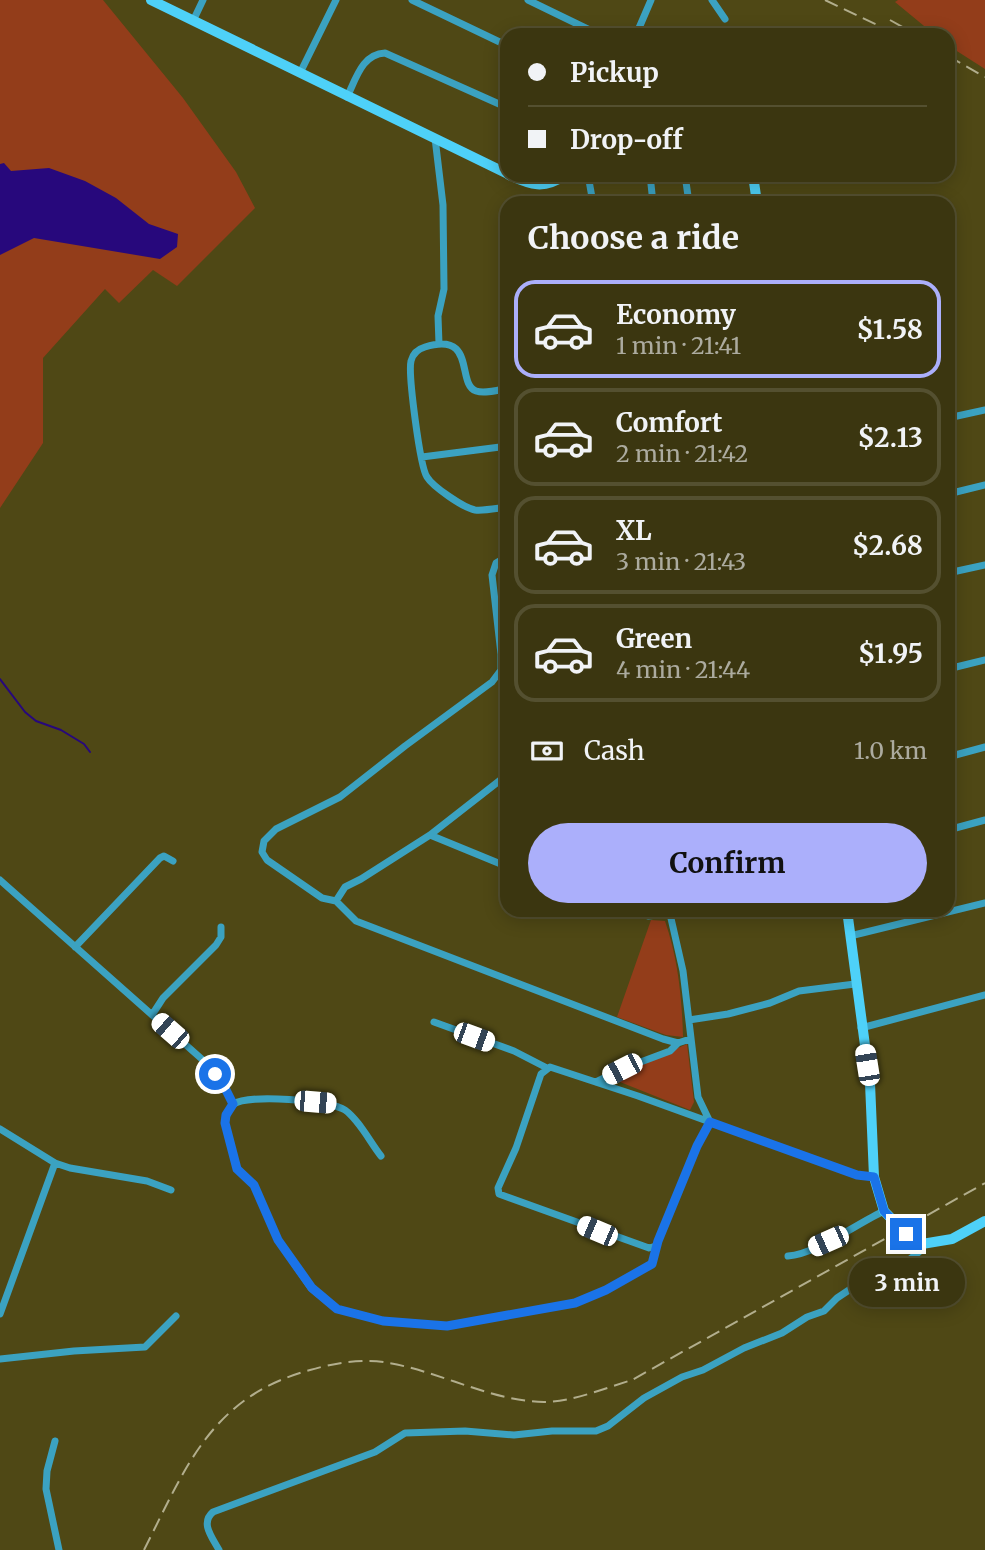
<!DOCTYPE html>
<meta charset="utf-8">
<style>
body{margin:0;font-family:Merriweather,serif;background:#423e19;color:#f1f3f6;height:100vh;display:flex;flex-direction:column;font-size:26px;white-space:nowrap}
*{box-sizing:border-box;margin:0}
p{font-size:23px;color:#acab9f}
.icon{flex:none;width:38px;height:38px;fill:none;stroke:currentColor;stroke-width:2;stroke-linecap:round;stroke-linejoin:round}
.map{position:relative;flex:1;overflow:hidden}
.panel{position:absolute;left:500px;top:196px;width:455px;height:721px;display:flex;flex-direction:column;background:#3b3610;border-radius:21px;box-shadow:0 4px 18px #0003,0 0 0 2px #545030}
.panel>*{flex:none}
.hud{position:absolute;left:500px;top:28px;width:455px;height:154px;border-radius:21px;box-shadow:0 4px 18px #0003,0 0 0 2px #545030;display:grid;align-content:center;height:154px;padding:0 28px;background:#3b3610}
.end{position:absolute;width:32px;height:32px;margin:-16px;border:9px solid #1a73e8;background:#fff;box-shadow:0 0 0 4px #fff}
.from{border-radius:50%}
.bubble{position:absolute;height:49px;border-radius:24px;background:#3b3610;box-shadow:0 4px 18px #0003,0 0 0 2px #545030;font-size:23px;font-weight:700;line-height:49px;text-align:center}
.car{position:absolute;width:21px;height:42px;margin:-21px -10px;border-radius:9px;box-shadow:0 0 5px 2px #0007;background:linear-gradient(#fff 24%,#345 0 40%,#fff 0 76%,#345 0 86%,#fff 0)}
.hud b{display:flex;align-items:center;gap:24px;height:66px;font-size:26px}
.hud b+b{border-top:2px solid #545030}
.hud i{width:18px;height:18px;background:#f1f3f6}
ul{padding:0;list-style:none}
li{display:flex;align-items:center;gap:21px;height:98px;margin:0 14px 10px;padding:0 14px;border:4px solid #545030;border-radius:21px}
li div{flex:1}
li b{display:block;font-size:26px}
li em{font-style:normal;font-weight:700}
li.active{border-color:#abaffb}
li>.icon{width:63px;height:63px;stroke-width:1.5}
h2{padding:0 28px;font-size:32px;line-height:84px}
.pay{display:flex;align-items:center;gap:18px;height:77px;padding:0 28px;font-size:26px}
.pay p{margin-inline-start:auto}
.primary-button{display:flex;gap:14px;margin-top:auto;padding:14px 28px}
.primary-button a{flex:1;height:80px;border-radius:42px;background:#abaffb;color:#111;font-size:28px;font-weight:700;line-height:80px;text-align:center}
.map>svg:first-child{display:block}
</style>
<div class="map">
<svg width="985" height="1550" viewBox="0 0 985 1550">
<rect width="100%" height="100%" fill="#4f4815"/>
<path fill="#933d1a" d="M0,0H103L183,98L236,172L255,208L177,286L153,270L119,303L105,289L43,358V443L0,508Z
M898,0H985V69L949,46L948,35H935L895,2Z
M651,920L665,921C678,959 682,997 683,1037L666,1035L617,1017Z
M687,1044L694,1102L690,1110L610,1078Z"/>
<path fill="#27087c" d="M4,163L11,171L49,168L85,181L116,198L149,224L178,234L177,247L160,259L34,238L0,255V164Z"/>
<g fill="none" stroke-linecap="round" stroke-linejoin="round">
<path stroke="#27087c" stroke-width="2" d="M0,679L25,712L36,721L61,730L84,744L90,752"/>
<path stroke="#3ba2c1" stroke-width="7" d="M412,0L508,46
M528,0L600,35
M712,0L725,19
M193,21L203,0
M636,35L651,0
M300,73L336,0
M347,97C356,79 362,54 385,53L508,108
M435,138L443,205L444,289L438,316L439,344
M588,175L593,203
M650,175L653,203
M685,175L689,203
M508,388C498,390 485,394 476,391C456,384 477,331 425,347C418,349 413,353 411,361C408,374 420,467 427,477C433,487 464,508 475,510C485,511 498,508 508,507
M948,418L985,410
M422,457L508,446
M948,494L985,485
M948,573L985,565
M948,669L985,660
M948,757L985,747
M508,774L430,835L361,879L345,887L336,901L356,921L663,1039L678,1043L690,1039
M948,830L985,820
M430,835L508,867
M0,880L204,1061L221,1080L233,1104
M336,901L322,898L267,860L262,852L264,841L276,829L340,797L405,746L492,682L501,670V654L492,575L496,563L508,556
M629,910L648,916L706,910
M850,936L985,903
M75,947L160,858L164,856L173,861
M152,1015L163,998L216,945L221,937V927
M689,1020L728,1014L770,1003L799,991L855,984
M434,1022L514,1051L547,1068
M861,1028L985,995
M596,1082L622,1069L670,1051L678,1043
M0,1129L55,1163L70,1168L147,1181L171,1190
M381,1156C370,1142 359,1120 345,1110C331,1100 247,1094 234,1104C228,1108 226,1117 225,1123L237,1169L254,1185L278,1240L311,1288L337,1309L383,1321L447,1326L575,1303L606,1290L652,1264L658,1241L697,1146L710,1122L698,1097L683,971L670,914L666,910
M656,1246L649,1248L499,1194L498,1188L516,1148L541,1074L550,1067L638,1096L857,1175L874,1177
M788,1256C814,1255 858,1223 884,1211
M0,1314L55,1163
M0,1359L74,1351L145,1347L176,1316
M55,1441L47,1471L46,1489L59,1550
M219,1550C212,1537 200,1523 213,1512L375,1452L405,1433L465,1431L514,1435L552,1431H596L608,1426L644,1398L682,1377L703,1370L744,1348L782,1333L807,1317L824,1311L837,1298L870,1276L910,1259L919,1252L922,1244"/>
<path stroke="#4ed1f8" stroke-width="10" d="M151,0L508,174
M509,175C531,185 544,190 565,175
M753,175L757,203
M847,910L870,1083L874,1177L884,1211L912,1240L922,1244L952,1239L985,1221"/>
<path stroke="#b2ae8d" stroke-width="2" stroke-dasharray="14 7" stroke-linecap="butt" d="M825,0L898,35
M890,20L917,35
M948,56L985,77
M144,1550C186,1467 211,1397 310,1370C334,1363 364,1358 389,1363C441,1372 491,1401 544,1402C571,1402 606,1388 632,1380L985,1183"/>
</g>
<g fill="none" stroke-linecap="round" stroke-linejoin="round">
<path stroke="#1a73e8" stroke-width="9" d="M215,1074L221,1080L233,1104L226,1115L225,1123L237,1169L254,1185L278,1240L312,1288L337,1309L383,1321L447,1326L575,1303L606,1290L652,1264L658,1241L697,1146L710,1122L857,1175L874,1177L884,1211L906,1234"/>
</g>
</svg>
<i class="end from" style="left:215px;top:1074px"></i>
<i class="end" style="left:906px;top:1234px"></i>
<div class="bubble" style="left:849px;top:1258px;width:116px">3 min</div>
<i class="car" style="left:170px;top:1031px;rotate:311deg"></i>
<i class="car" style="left:474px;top:1037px;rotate:110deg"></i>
<i class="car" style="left:867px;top:1065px;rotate:351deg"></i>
<i class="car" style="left:622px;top:1069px;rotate:243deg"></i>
<i class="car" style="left:315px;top:1102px;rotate:95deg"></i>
<i class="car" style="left:597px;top:1231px;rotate:293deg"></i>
<i class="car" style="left:828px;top:1241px;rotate:246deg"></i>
<div class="hud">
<b><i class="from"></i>Pickup</b>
<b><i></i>Drop-off</b>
</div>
<section class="panel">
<h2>Choose a ride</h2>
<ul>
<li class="active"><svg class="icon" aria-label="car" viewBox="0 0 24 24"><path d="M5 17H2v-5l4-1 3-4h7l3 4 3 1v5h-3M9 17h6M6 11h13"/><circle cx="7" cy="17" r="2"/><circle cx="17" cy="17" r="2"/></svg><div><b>Economy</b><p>1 min · 21:41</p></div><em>$1.58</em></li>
<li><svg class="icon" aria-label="car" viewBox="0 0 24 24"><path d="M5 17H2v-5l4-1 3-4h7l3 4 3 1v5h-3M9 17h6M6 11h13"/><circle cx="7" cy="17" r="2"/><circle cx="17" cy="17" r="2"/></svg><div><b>Comfort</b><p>2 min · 21:42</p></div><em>$2.13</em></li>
<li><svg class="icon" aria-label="car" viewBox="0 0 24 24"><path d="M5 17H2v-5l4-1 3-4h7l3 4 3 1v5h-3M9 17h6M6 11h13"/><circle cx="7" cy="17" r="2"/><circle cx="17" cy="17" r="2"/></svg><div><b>XL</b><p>3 min · 21:43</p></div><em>$2.68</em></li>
<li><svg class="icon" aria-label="car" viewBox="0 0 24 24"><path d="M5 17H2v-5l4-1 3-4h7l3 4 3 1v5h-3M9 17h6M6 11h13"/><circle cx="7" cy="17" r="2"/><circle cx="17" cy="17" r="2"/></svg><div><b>Green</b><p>4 min · 21:44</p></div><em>$1.95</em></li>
</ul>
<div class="pay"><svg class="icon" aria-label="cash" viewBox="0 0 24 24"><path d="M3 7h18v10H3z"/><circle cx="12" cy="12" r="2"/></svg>Cash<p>1.0 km</p></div>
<div class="primary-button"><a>Confirm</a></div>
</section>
</div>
